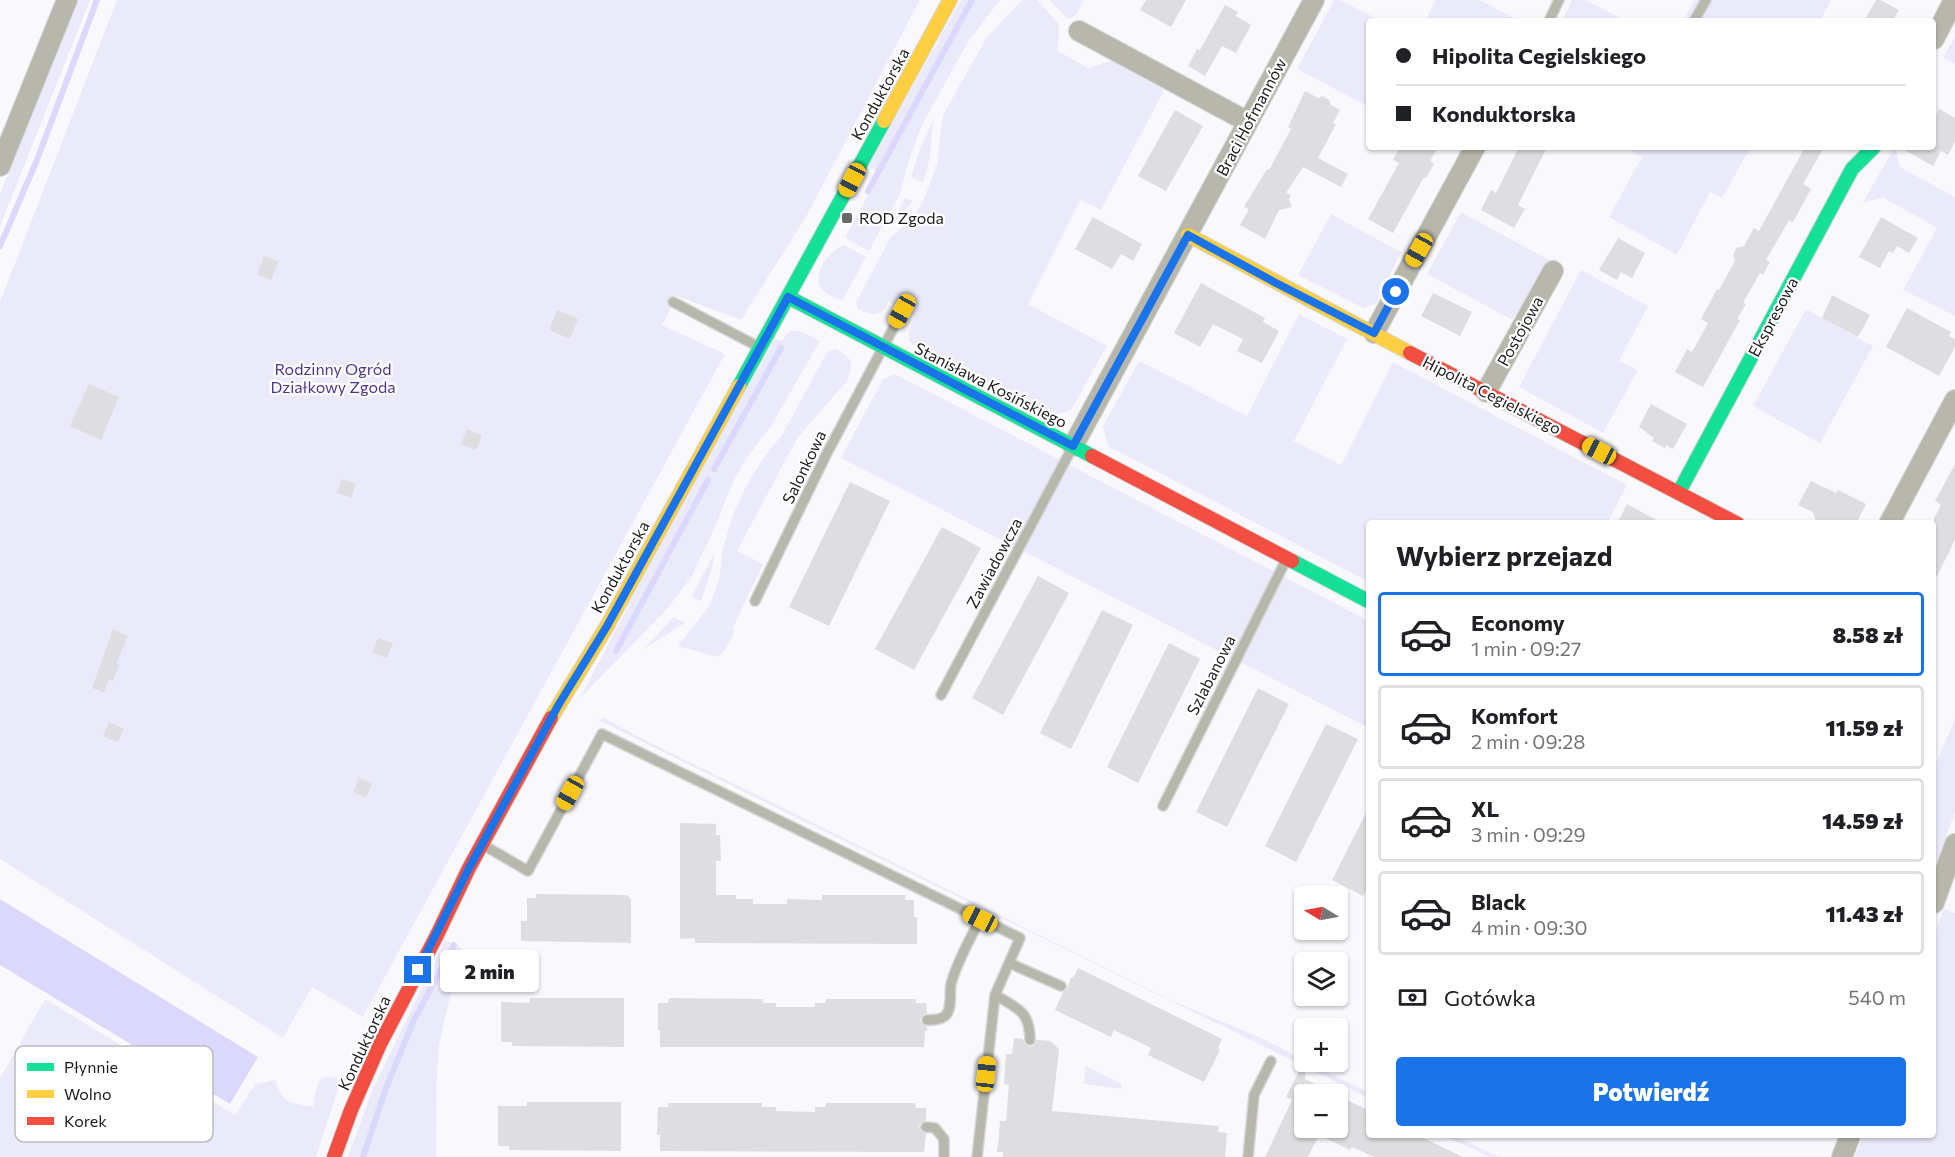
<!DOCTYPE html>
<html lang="pl">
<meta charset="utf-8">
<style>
body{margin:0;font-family:Commissioner,sans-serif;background:#f2f2f2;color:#202124;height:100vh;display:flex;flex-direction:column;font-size:22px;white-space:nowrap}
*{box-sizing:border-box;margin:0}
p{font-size:20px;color:#757577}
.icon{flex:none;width:33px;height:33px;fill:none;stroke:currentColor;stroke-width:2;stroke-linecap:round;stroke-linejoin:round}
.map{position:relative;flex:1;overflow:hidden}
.side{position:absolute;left:1366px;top:520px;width:570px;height:618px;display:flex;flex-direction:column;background:#fff;border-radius:6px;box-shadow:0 2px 4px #0004}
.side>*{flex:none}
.top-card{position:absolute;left:1366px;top:18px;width:570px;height:132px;border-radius:6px;box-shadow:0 2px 4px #0004;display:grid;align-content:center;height:132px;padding:0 30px;background:#fff}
.needle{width:39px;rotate:280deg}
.fabs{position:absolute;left:1294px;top:886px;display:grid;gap:12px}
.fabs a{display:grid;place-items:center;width:54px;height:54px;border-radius:6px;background:#fff;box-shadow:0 2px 4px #0004;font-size:30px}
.end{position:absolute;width:27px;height:27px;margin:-14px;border:8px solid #1a73e8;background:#fff;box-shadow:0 0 0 3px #fff}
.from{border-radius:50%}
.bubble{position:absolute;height:42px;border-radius:6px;background:#fff;box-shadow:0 2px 4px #0004;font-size:20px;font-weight:800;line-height:42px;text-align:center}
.car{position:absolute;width:18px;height:36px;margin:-18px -9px;border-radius:8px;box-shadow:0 0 4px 2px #0007;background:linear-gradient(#f5c518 24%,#345 0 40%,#f5c518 0 76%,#345 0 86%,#f5c518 0)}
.top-card b{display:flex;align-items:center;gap:21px;height:57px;font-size:22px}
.top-card b+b{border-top:2px solid #e0e0e0}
.top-card i{width:15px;height:15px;background:#202124}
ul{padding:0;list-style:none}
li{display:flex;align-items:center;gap:18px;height:84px;margin:0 12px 9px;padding:0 18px;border:3px solid #e0e0e0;border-radius:6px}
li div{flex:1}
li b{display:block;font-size:22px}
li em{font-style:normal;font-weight:800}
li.current{border-color:#1a73e8}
li>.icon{width:54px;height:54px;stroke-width:1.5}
h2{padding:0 30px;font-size:27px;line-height:72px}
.pay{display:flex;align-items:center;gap:15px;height:66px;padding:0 30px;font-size:22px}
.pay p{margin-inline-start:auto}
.button{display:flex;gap:12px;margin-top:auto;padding:12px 30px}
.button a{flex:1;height:69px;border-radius:6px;background:#1a73e8;color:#fff;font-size:24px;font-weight:800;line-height:69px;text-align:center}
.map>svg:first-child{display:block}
</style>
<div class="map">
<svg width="1955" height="1157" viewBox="0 0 1955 1157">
<rect width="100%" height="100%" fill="#f9f9fd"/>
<path fill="#ebeafb" d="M78,0H90L0,226V194Z
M117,0H920L807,215L741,320L677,296L662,325L725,354L363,1017L312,987L283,1038L0,859V302Z
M961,0H1000L968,42L922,125L908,163L900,194L869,251L847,239L846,236L880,173L868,166Z
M1022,0H1037L1059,24L1058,51L1088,68L1112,61L1164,90L1101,210L1080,200L1028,304L1107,346L1071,410L1052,416L909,342V330L915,317L909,313L911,309L898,302L896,305L889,302C882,317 870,316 858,309L856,303L890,238L908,222L922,204L938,162L940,133L944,113L987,37Z
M1049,0H1084L1076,15L1068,19Z
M1334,0H1340L1381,21H1370L1369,107L1297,69Z
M1436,0H1480L1520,21H1425Z
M1572,0H1585L1626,21H1562Z
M1695,0H1831L1820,21H1683Z
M1955,37V64L1943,58Z
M933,120L930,157L923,183L911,177L918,154Z
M1624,147H1751L1722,198L1710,192L1677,255L1609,217L1642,157Z
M1895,147L1900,167L1955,197V316L1903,290L1937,228L1884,198L1863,202Z
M905,198L913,201L889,228Z
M1461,212L1551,261L1512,320L1427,274Z
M1331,214L1401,252L1376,304L1363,308L1298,275Z
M844,245L866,257L842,301C835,297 825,294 821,288C811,274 831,249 844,245Z
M1581,270L1648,306L1619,361L1638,370L1603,433L1519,387Z
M1806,309L1873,346L1820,443L1753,406Z
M1299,314L1347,339L1294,441L1341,465L1393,362L1627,485L1607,523L1370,524L1369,582L1108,446L1103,426L1139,361L1247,416Z
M791,331H801L820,341L771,426L746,459L735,478L710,538L692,576L668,608L580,698L646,572L775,338L782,341L786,335Z
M836,349C852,358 855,363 847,381L798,437L737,551L763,564L732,630L735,632L722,654L717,657L678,646L710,605L719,579L723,548L733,515L745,488L762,460L782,435L826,354L830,350Z
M895,374L1369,621V728L841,458L883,379Z
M715,552L711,572L701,601L691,597Z
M674,617L685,623L642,650Z
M604,718L643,739L1171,1000L1261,1038L1369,1093V1098L598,720Z
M1955,719V812L1934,870V768Z
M1944,909L1955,913V1157H1855L1863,1136H1934V936Z
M445,940L461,948L439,1045L437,1073L436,1157H348L372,1091Z
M45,999L235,1115L255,1084L276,1080C280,1104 292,1103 313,1107C317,1088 315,1069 341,1080L316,1157H0V1078Z
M1085,1066L1122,1084L1121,1089L1084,1084Z
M1445,1136H1455L1499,1157H1490Z"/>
<path fill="#dcd8fc" d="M0,899L258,1057L230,1104L0,965Z"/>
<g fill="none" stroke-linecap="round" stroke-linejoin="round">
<path stroke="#dcd8fc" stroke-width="6" d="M868,191L972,0
M0,246L37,160L97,0
M714,469L781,348
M616,651L708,480
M363,1157L386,1088L414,1020L454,945"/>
</g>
<path fill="#dedee1" d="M1146,0H1186L1171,27L1140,10Z
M1876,0H1880L1899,10L1892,21H1864Z
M1225,5L1238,12L1236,16L1251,25L1236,53L1222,46L1205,76L1188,66L1197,49L1200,50Z
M1305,91L1318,98L1323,96L1329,100L1331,105L1340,110L1333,123L1336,124L1318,158L1348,174L1341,187L1303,167L1286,193L1291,195L1289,199L1292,207L1279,210L1265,239L1240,225L1249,209L1244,207L1267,169L1269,170L1291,129L1288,127Z
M1939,109L1955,118V141L1948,155L1941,151L1933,166L1899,147H1934V119Z
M1175,110L1203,126L1166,191L1138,176Z
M1400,147H1438L1430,161L1434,164L1426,178L1424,177L1393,233L1368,219L1399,163L1393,160Z
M1519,147H1547L1518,205L1525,209L1514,228L1481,210L1491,190L1496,193Z
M1805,147H1824L1803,184L1811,189L1793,222L1789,220L1766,260L1770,262L1763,275L1760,273L1743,303L1746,304L1737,319L1740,320L1703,387L1675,372L1687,349L1692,352L1708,323L1701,319L1717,289L1719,290L1735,261L1733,255L1736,248L1744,246L1754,228L1759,231Z
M1093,217L1142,244L1133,261L1121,254L1112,269L1075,249Z
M1881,217L1918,238L1909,253L1897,246L1893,253L1889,251L1880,268L1859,257Z
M1618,238L1645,253L1632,278L1621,272L1617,280L1599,270Z
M264,256L279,262L271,280L257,274Z
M1201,283L1265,318L1263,322L1279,331L1262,363L1237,351L1243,339L1213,324L1200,347L1174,333Z
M1433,293L1472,312L1460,336L1421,316Z
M1832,295L1870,315L1858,337L1822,318Z
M1907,308L1951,332L1949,336L1955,339V347L1939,376L1886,347Z
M557,310L578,319L570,339L549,330Z
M89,384L119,397L101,440L70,426Z
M1651,404L1687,424L1673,449L1666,445L1665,448L1652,441L1654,438L1639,427Z
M467,429L482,436L476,450L461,444Z
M1955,464V540L1934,582V518L1941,505L1935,501Z
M342,479L356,484L351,498L337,493Z
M1811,481L1836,493L1838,490L1866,504L1856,524H1823L1815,519L1813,512L1798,505Z
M850,482L890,501L829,626L789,607Z
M1627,504L1664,524H1617Z
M942,527L981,548L914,670L875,649Z
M1038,576L1069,593L1003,715L972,698Z
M1102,610L1133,625L1071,749L1040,733Z
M113,629L128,636L116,664L119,665L113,681L109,679L104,692L92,688Z
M378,638L393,643L387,658L372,653Z
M1169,643L1200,659L1138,783L1107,767Z
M1258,688L1289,704L1227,827L1196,812Z
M109,722L124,729L118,742L103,736Z
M1326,724L1358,739L1296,862L1265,846Z
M359,778L372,784L366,798L353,792Z
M1370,805V883L1363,896L1332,880Z
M680,823L716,824V835H720L721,861H716V895H736V899H753V904H787V899L822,900V895H906L905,900H914V917H917V944L695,943V938L680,939Z
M536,894L627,895L631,899V943L521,941V921H527V898H536Z
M1078,968L1222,1039L1218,1048L1220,1050L1204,1082L1148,1055L1151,1048L1114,1030L1111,1037L1055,1010L1063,992L1067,989L1071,977L1073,978Z
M530,998H624V1047L512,1046V1042H501V1002L530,1003Z
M669,998L763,999V1003H776V1007H815V1003H826V999H916V1003H926L927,1013L923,1015L920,1019L922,1024L927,1027V1031H925L924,1047H660V1031L658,1030V1003H668Z
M1014,1038L1023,1039L1025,1044L1030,1047L1034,1045L1037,1040L1050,1041L1059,1049L1052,1111L1219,1126L1218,1132L1227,1133L1225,1157H1003V1152H997L999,1136L1000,1121H1006L1009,1085L1004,1084L1006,1054H1012Z
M1305,1059V1079L1337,1095H1305V1128H1338V1096L1370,1111V1136H1419L1463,1157H1374L1352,1147L1350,1150L1319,1135L1308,1157H1265L1292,1100L1286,1097Z
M527,1102H621V1151L509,1150V1146H498V1106H527Z
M668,1103H762V1107H776V1111L815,1112V1107H826V1103H915L916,1108H926V1120L921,1123L919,1127L922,1132L926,1134L924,1152L660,1151V1135H657L658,1107H668Z"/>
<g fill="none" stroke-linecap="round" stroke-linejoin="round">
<g stroke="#d6d6d8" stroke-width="12">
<path id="lane" d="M1549,21L1559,0
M1694,21L1706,0
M673,302L757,346
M755,601L826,455L905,306
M941,695L1072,448
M1163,806L1286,560
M485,846L528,871L602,734L1020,938L995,995L977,1157
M1009,963L1061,986
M995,995C1017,1008 1030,1011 1030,1040
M927,1020C933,1020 940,1020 945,1016C953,1009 949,993 951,984C957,961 970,940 980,919
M926,1127L935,1128L944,1139V1157
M1248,1157L1254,1095L1271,1061"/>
</g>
<g stroke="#d6d6d8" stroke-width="22">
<path id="street" d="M1079,31L1248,122
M1934,39L1954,0
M0,166L67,0
M1374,333L1475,147
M1486,392L1553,271
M1073,446L1314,0
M1889,524L1955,400
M1934,903L1955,844
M1842,1157L1850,1136"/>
</g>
<g stroke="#d6d6d8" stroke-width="16">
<path id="fast" d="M788,297L1092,456
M739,386L884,121
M1679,492L1852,169L1874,147
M1292,561L1370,602"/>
</g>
<g stroke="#d6d6d8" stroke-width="16">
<path id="slow" d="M884,121L950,0
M1188,235L1410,353
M551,718L607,626L739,386"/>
</g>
<g stroke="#d6d6d8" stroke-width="16">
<path id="jam" d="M1410,353L1738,524
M1092,456L1292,561
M334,1157L351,1110L380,1044L436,937L469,868L551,718"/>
</g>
<use href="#lane" stroke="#b8b7ac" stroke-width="9"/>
<use href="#street" stroke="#b8b7ac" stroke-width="20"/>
<use href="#fast" stroke="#16e098" stroke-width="14"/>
<use href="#slow" stroke="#ffcf43" stroke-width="14"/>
<use href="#jam" stroke="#f24e42" stroke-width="14"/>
</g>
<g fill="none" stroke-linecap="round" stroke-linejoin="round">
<path stroke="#1a73e8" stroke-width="8" d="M418,970L469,868L509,795L559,704L607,626L788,297L1073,446L1188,235L1276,283L1374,333L1396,292"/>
</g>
<rect fill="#69696b" stroke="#fff" stroke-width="2" x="841" y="212" width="12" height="12" rx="3"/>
<g text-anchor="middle" stroke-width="4.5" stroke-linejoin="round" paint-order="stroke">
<g font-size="16" fill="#1b1b1d" stroke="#fff">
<text transform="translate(880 94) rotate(-61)" y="6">Konduktorska</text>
<text transform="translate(1251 117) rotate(-62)" y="6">Braci Hofmannów</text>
<text transform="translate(1773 317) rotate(-62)" y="6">Ekspresowa</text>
<text transform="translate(1520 331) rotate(-61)" y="6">Postojowa</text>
<text transform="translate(991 385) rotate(27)" y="6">Stanisława Kosińskiego</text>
<text transform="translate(1492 395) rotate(27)" y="6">Hipolita Cegielskiego</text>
<text transform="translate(804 467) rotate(-64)" y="6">Salonkowa</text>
<text transform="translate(994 563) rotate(-62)" y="6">Zawiadowcza</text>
<text transform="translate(620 567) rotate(-61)" y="6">Konduktorska</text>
<text transform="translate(1211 675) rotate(-63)" y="6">Szlabanowa</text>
<text transform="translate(364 1043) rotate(-65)" y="6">Konduktorska</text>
</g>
<g font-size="16" fill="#1b1b1d" stroke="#fff" text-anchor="start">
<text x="859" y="224">ROD Zgoda</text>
</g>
<g font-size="16" fill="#4b3591" stroke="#fff">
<text x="333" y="375">Rodzinny Ogród<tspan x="333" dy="18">Działkowy Zgoda</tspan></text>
</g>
</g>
<rect x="15" y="1046" width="198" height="96" rx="9" fill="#fff" stroke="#bbb" stroke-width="1.5"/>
<rect x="27" y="1063" width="27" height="8" fill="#16e098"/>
<rect x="27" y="1090" width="27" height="8" fill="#ffcf43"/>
<rect x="27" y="1117" width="27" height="8" fill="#f24e42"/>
<g font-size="16" fill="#1b1b1d">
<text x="64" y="1073">Płynnie</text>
<text x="64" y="1100">Wolno</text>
<text x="64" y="1127">Korek</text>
</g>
</svg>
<div class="fabs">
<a><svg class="needle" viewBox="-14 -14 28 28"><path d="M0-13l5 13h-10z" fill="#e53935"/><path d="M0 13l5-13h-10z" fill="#757577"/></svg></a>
<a><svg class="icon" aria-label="layers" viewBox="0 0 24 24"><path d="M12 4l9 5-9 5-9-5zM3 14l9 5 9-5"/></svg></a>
<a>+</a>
<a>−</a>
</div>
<i class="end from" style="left:1396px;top:292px"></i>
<i class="end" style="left:418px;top:970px"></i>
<div class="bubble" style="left:440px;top:950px;width:99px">2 min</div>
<i class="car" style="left:852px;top:180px;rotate:208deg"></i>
<i class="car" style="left:1419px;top:250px;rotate:209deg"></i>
<i class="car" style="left:902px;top:311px;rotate:209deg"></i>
<i class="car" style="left:1599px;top:451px;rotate:298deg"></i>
<i class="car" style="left:570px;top:793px;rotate:209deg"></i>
<i class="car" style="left:980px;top:919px;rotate:296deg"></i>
<i class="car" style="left:986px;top:1074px;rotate:6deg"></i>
<div class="top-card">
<b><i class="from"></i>Hipolita Cegielskiego</b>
<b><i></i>Konduktorska</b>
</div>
<section class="side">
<h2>Wybierz przejazd</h2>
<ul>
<li class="current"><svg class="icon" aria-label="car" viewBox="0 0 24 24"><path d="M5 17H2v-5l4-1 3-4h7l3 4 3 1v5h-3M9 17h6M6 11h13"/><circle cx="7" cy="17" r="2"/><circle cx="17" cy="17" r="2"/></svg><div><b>Economy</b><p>1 min · 09:27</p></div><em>8.58 zł</em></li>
<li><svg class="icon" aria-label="car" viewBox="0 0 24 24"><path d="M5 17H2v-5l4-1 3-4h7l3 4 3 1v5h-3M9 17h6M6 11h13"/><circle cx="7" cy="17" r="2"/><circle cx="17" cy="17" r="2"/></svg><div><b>Komfort</b><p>2 min · 09:28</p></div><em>11.59 zł</em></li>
<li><svg class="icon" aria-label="car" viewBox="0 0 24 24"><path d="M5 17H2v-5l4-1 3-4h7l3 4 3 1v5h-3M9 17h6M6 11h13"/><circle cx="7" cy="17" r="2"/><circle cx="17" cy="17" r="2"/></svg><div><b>XL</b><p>3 min · 09:29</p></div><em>14.59 zł</em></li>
<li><svg class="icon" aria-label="car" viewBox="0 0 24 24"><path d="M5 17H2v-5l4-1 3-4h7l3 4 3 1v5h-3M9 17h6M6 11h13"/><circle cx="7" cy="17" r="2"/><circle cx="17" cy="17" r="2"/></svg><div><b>Black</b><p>4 min · 09:30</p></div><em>11.43 zł</em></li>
</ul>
<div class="pay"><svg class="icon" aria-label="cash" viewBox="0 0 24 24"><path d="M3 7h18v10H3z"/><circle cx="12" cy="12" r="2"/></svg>Gotówka<p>540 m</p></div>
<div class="button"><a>Potwierdź</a></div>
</section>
</div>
